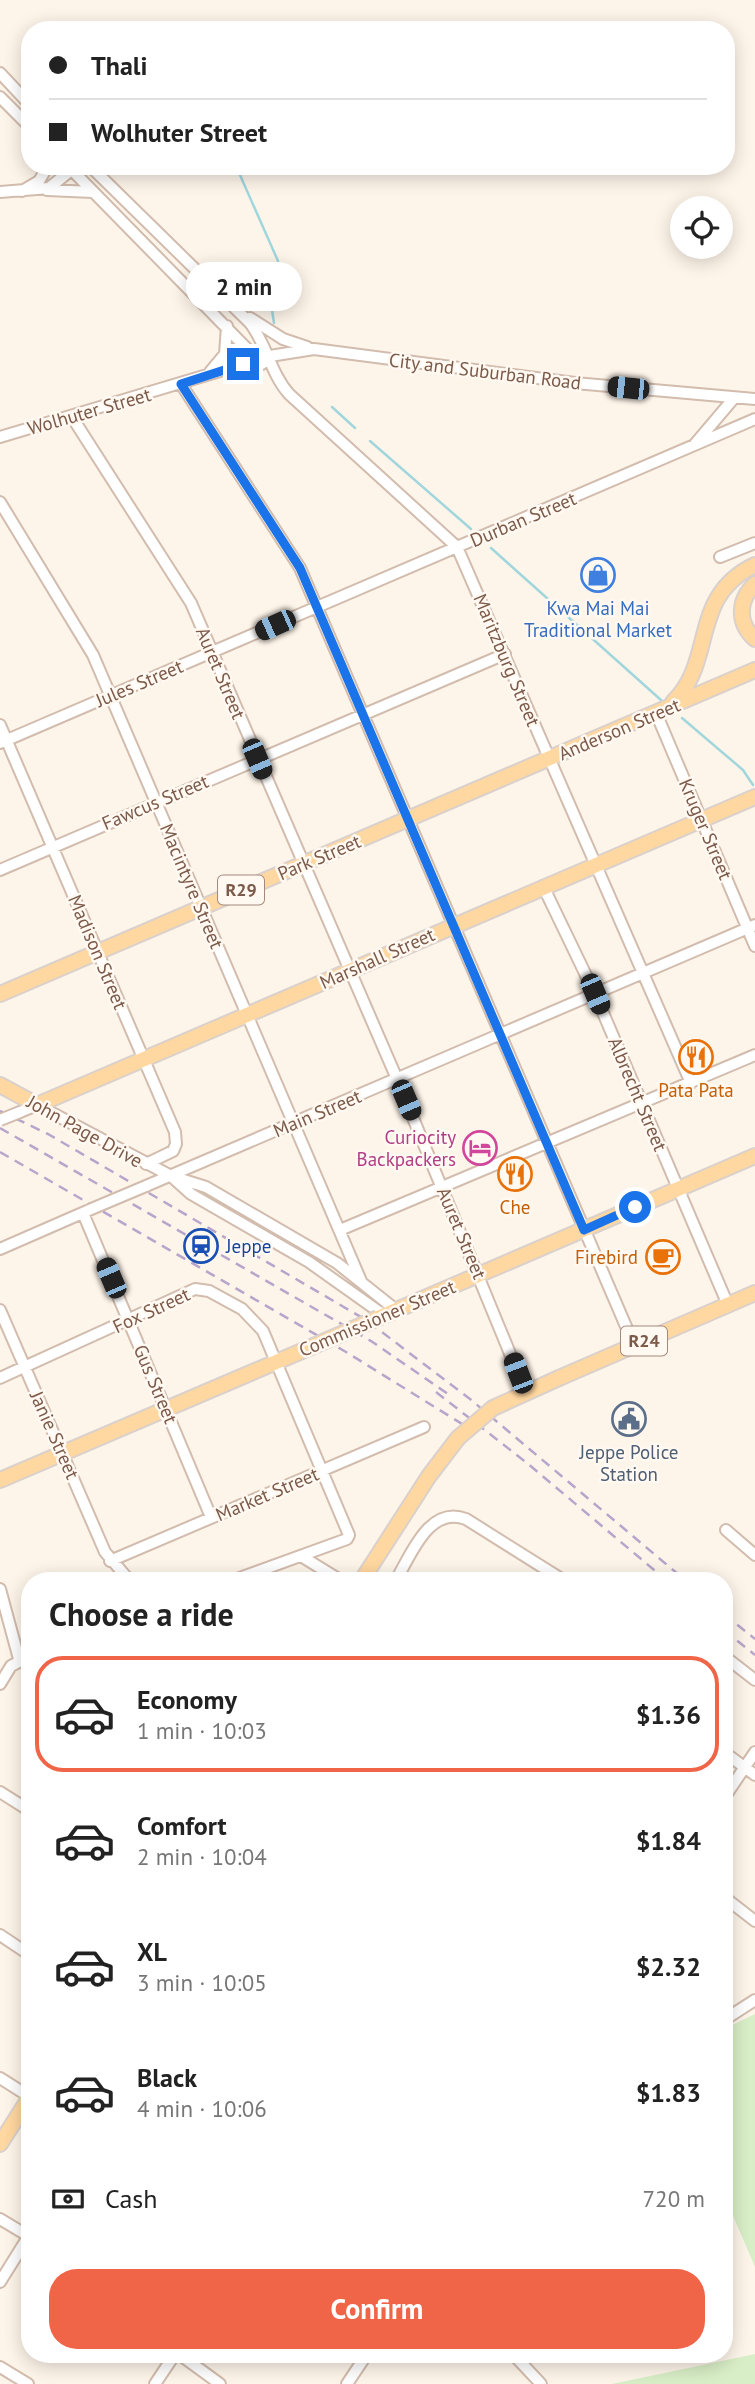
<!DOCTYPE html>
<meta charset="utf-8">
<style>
body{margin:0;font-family:"PT Sans",sans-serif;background:#f2f2f2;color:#222;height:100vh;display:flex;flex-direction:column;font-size:26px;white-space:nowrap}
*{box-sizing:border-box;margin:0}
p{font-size:23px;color:#767676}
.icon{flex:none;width:38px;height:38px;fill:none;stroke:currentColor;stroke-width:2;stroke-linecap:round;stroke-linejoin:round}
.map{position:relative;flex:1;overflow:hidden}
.panel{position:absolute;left:21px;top:1572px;width:712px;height:791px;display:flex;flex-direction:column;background:#fff;border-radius:28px;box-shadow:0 4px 18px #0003}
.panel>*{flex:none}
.top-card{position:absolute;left:21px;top:21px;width:714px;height:154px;border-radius:28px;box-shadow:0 4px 18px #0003;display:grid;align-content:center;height:154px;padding:0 28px;background:#fff}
.tools{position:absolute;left:670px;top:196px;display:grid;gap:14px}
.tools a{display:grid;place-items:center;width:63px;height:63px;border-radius:50%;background:#fff;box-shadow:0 4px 18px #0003;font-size:35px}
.end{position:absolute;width:32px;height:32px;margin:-16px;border:9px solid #1a73e8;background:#fff;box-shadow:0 0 0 4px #fff}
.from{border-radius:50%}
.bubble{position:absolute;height:49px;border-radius:24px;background:#fff;box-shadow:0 4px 18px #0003;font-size:23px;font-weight:700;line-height:49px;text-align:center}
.car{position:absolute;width:21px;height:42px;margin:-21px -10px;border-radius:9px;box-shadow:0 0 5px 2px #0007;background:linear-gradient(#222 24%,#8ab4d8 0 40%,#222 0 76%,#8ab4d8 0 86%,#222 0)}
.top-card b{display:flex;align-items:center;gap:24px;height:66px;font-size:26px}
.top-card b+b{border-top:2px solid #e0e0e0}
.top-card i{width:18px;height:18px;background:#222}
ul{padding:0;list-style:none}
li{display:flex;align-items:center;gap:21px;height:116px;margin:0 14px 10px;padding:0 14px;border:4px solid transparent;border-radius:28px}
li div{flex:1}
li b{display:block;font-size:26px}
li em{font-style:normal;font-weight:700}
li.selected{border-color:#f06547}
li>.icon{width:63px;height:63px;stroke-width:1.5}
h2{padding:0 28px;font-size:32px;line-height:84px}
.pay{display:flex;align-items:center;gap:18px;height:77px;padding:0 28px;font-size:26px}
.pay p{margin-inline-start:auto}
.primary-button{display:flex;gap:14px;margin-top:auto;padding:14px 28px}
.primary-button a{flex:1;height:80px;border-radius:28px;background:#f06547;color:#fff;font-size:28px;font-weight:700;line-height:80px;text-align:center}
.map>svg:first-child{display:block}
</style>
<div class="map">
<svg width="755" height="2384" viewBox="0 0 755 2384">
<rect width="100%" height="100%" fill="#fef5ea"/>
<path fill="#d8eec6" d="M755,2014V2267L725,2197L724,2029Z
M755,2354V2384H612Z"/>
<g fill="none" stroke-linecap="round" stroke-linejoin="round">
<path stroke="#a1d6dd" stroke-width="2.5" d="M236,166L278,261L272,310L274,323
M332,407L355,428
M370,441L471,529
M491,548L661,700
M682,718L743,770L753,785"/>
<g stroke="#d2bcad" stroke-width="14">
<path id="minor" d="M0,73L30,105
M0,97L30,127
M68,166L262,364
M90,166L250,323C267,345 271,374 289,394L457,547L691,1083
M47,190L93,192
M22,191L39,181L48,166
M0,192L49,188L76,166
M250,318L283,339L307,347
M210,372L225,354L227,326
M181,384L300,568L634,1345
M72,417L191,603L397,1079L518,1373
M0,437L270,356L314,349L575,383L755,399
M695,444L734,398
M0,502L93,655L361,1281
M720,557L755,543
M656,713L755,946
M0,725L175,1132L176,1144L173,1151L146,1164
M0,743L755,419
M0,870L505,654
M543,886L595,994L728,1305
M20,1112L37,1105L171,1176
M146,1186L755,925
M83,1213L211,1517
M340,1230L755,1055
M0,1249L87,1211
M0,1310L105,1552L129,1580
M385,1316L309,1262L191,1194L171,1176L206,1187L337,1263L396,1310
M0,1378L195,1289L209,1291L242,1309L263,1331L349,1535L347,1539L234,1580
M726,1530L755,1555
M301,1556L340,1580
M110,1561L424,1427
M396,1580C411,1555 429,1505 466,1519L563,1580
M0,1589L19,1659
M724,1656L755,1680
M0,1684L11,1666L30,1656
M724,1752L755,1775
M0,1792L30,1811
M724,1798L755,1752
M724,1897L755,1921
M0,1935L30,1955
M724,2020L755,2000
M0,2078L30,2097
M0,2219L30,2237
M0,2282L30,2234
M179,2354L220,2384
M513,2354L541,2384
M0,2367L28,2384
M155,2384L175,2354
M347,2384L367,2354"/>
</g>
<g stroke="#dad1cc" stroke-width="18">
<path id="major" d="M755,584C738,600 737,623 755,639
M673,702C716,661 689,596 755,565
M0,994L755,670
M0,1085L37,1105L755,797
M378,1318L755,1156
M559,1378L755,1293
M0,1480L302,1351
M362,1580L429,1476L458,1438
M0,2144L30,2097"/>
</g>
<use href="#minor" stroke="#fff" stroke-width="10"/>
<use href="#major" stroke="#ffd7a0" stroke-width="14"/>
<path stroke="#b8a5cb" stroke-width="2.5" stroke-dasharray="10 7" stroke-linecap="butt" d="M0,1111L48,1134L366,1320L470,1399L685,1580
M0,1128L371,1341L448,1394
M0,1152L346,1352L475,1432
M436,1392L527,1463L666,1580
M724,1614L755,1639
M724,1630L755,1655"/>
<g stroke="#d2bcad" stroke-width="14" stroke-linecap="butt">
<path id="minor-bridge" d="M0,1120L20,1112
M89,1210L146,1186"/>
</g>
<g stroke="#dad1cc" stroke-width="18" stroke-linecap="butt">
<path id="major-bridge" d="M302,1351L378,1318
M458,1438L493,1408L559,1378"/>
</g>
<use href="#minor-bridge" stroke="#fff" stroke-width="10"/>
<use href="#major-bridge" stroke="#ffd7a0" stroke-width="14"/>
</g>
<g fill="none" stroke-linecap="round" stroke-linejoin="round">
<path stroke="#1a73e8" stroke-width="9" d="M243,364L181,384L300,568L584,1230L635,1207"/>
</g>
<defs>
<g id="shop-ring" transform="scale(1.75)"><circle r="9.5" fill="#fff9f2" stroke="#3f7fe0" stroke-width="1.5"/><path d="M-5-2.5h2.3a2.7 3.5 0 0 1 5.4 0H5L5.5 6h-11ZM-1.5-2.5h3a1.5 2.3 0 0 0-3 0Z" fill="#3f7fe0"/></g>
<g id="restaurant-ring" transform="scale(1.75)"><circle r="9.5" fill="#fff9f2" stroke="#e8710a" stroke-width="1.5"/><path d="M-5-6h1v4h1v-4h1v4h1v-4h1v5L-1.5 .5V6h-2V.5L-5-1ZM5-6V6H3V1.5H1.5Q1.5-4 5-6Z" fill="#e8710a"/></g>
<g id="hotel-ring" transform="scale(1.75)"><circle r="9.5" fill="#fff9f2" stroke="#d1479c" stroke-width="1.5"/><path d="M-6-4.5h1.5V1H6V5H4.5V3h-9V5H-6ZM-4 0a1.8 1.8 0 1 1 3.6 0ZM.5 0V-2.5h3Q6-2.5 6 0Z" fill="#d1479c"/></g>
<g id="station-ring" transform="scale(1.75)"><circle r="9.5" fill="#fff9f2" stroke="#1a4fb4" stroke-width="1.5"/><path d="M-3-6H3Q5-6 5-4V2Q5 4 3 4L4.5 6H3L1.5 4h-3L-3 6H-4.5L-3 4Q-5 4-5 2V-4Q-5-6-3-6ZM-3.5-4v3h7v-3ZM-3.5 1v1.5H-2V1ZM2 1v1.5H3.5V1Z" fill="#1a4fb4"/></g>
<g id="cafe-ring" transform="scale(1.75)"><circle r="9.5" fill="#fff9f2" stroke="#e8710a" stroke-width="1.5"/><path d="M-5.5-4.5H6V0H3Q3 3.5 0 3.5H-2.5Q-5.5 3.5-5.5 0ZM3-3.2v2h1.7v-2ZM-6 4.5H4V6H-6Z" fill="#e8710a"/></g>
<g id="civic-ring" transform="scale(1.75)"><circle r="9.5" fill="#fff9f2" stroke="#5c6f8a" stroke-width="1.5"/><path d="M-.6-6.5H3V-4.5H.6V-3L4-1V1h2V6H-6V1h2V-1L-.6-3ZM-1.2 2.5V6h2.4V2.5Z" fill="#5c6f8a"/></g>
</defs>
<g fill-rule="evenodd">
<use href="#shop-ring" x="598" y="575"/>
<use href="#restaurant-ring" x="696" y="1057"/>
<use href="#hotel-ring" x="480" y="1148"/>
<use href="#restaurant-ring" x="515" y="1174"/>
<use href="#station-ring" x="201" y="1246"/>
<use href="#cafe-ring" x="663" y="1257"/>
<use href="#civic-ring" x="629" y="1419"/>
</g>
<g text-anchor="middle" stroke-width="5" stroke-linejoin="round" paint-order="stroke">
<g fill="#fff9f2" stroke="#a38a7c" stroke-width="2">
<rect x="218" y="875.5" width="46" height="29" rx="5"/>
<rect x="621" y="1326.5" width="46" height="29" rx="5"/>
</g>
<g font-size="18" font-weight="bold" fill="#7c5a4a">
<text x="241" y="896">R29</text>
<text x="644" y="1347">R24</text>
</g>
<g font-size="19" fill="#7c5a4a" stroke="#fff9f2">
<text transform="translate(485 371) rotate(7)" y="7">City and Suburban Road</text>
<text transform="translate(89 411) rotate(-16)" y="7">Wolhuter Street</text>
<text transform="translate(523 519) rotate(-23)" y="7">Durban Street</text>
<text transform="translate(507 660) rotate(67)" y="7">Maritzburg Street</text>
<text transform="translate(221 673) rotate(67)" y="7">Auret Street</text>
<text transform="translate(139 683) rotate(-23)" y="7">Jules Street</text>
<text transform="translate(619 729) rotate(-23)" y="7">Anderson Street</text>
<text transform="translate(155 802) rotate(-23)" y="7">Fawcus Street</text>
<text transform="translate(706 829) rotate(67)" y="7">Kruger Street</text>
<text transform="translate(319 857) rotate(-23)" y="7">Park Street</text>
<text transform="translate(192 886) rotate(67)" y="7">Macintyre Street</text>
<text transform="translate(98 952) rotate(67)" y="7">Madison Street</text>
<text transform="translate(377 958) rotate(-24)" y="7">Marshall Street</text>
<text transform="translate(638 1094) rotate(67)" y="7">Albrecht Street</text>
<text transform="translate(317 1113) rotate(-23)" y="7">Main Street</text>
<text transform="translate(85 1131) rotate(29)" y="7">John Page Drive</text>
<text transform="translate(462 1233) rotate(67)" y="7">Auret Street</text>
<text transform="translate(151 1310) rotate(-25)" y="7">Fox Street</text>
<text transform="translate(377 1318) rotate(-23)" y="7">Commissioner Street</text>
<text transform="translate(156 1384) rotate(67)" y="7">Gus Street</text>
<text transform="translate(55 1435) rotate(66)" y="7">Janie Street</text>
<text transform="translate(267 1494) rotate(-23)" y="7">Market Street</text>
</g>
<g font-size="19" fill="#366cbe" stroke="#fff9f2">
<text x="598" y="615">Kwa Mai Mai<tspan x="598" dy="22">Traditional Market</tspan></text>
</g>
<g font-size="19" fill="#c56008" stroke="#fff9f2">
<text x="696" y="1097">Pata Pata</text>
<text x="515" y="1214">Che</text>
<text x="638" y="1264" text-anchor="end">Firebird</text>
</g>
<g font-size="19" fill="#b23c85" stroke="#fff9f2" text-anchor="end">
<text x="456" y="1144">Curiocity<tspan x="456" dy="22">Backpackers</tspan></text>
</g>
<g font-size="19" fill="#164399" stroke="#fff9f2" text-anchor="start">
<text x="226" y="1253">Jeppe</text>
</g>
<g font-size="19" fill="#4e5e75" stroke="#fff9f2">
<text x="629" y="1459">Jeppe Police<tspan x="629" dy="22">Station</tspan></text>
</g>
</g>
</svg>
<div class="tools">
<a><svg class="icon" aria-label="locate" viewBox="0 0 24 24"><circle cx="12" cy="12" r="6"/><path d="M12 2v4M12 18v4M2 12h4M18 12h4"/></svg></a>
</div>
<i class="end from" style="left:635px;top:1207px"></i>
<i class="end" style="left:243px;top:364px"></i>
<div class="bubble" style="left:186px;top:262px;width:116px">2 min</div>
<i class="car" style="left:628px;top:388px;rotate:276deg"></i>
<i class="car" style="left:275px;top:625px;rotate:246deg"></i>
<i class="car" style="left:257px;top:759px;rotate:157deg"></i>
<i class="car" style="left:595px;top:994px;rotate:157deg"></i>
<i class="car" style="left:406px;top:1100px;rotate:157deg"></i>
<i class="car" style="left:111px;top:1278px;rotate:337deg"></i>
<i class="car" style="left:518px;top:1373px;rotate:339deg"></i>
<div class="top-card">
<b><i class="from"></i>Thali</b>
<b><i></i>Wolhuter Street</b>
</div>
<section class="panel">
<h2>Choose a ride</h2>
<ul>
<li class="selected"><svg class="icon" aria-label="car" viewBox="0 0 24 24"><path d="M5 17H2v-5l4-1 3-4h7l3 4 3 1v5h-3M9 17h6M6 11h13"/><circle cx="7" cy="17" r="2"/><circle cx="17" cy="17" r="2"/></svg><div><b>Economy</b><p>1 min · 10:03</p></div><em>$1.36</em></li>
<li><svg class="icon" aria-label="car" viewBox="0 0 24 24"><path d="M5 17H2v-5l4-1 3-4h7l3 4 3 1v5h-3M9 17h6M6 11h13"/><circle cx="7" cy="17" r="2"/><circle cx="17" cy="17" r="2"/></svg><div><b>Comfort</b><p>2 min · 10:04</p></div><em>$1.84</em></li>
<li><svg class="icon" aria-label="car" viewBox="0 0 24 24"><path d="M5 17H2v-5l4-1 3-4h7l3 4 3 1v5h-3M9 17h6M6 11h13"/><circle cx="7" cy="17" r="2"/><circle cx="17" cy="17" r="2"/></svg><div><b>XL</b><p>3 min · 10:05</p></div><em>$2.32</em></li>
<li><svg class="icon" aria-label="car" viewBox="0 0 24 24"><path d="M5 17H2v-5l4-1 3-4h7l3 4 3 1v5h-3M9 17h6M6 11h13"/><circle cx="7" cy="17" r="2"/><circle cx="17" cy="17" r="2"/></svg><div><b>Black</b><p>4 min · 10:06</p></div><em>$1.83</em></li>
</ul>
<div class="pay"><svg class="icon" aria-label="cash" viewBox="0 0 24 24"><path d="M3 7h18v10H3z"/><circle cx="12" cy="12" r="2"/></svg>Cash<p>720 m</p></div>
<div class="primary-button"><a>Confirm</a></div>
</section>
</div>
